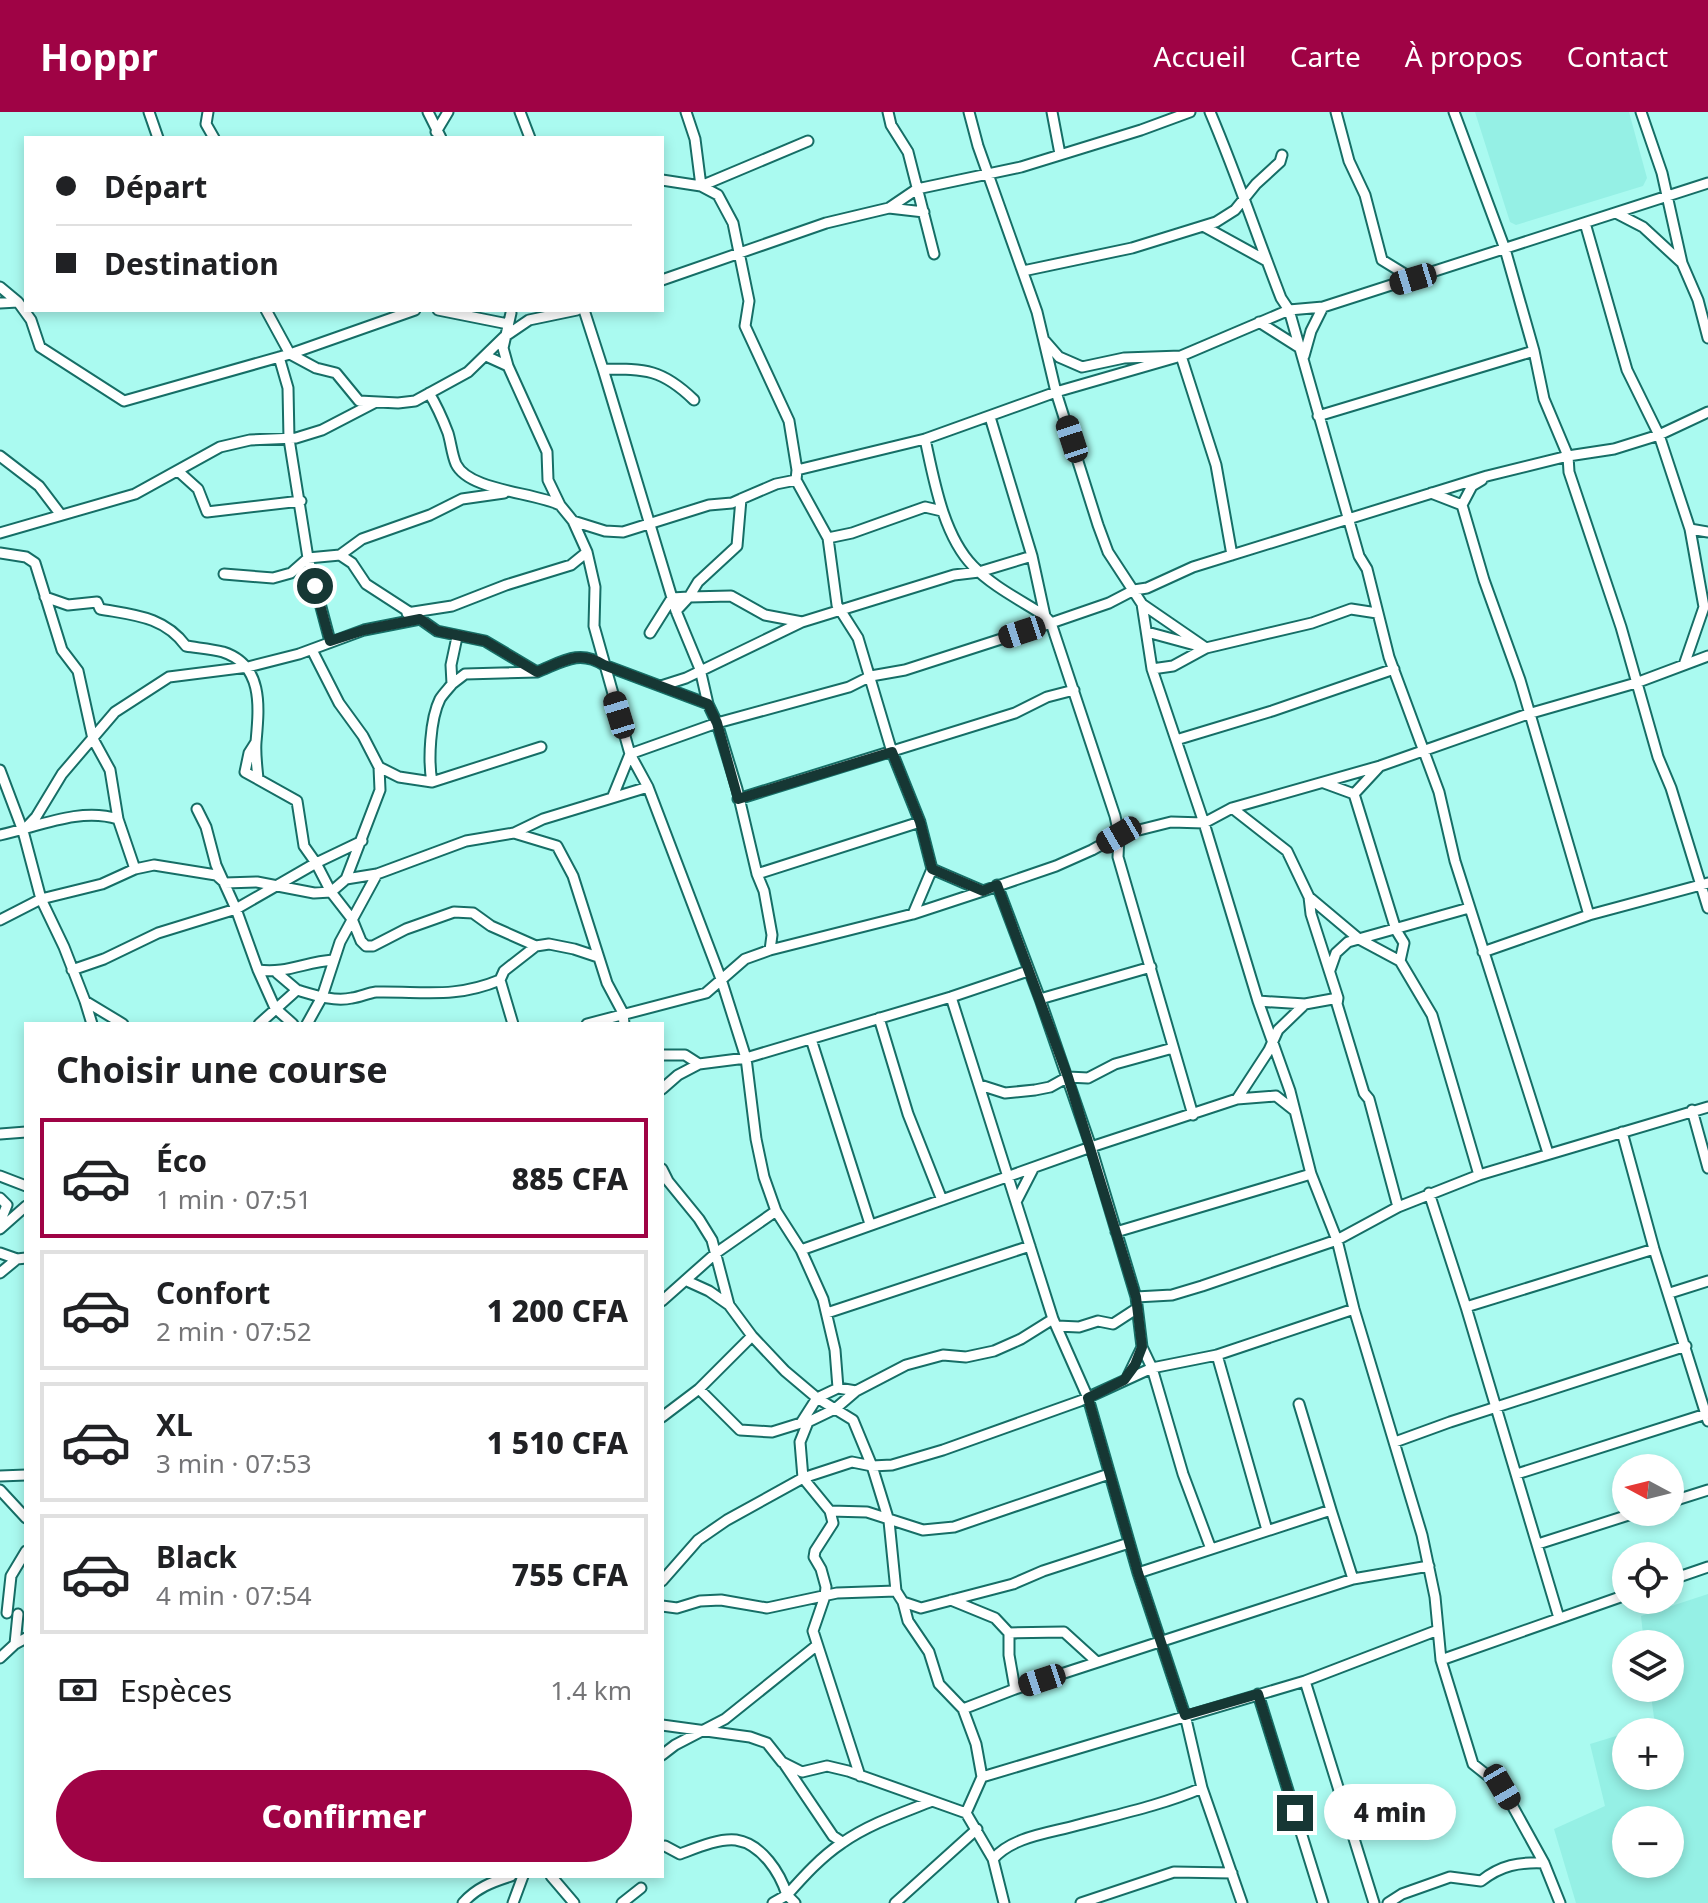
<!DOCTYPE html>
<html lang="fr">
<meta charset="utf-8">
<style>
body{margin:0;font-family:"Noto Sans",sans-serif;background:#f2f2f2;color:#202124;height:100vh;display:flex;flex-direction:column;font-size:30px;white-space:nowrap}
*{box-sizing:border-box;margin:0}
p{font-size:26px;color:#757577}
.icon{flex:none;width:44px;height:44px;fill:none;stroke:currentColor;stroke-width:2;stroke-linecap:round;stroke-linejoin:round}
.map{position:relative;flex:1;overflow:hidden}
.panel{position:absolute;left:24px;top:910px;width:640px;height:856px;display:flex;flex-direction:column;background:#fff;border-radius:0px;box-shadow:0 4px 12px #0003}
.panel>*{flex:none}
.banner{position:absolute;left:24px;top:24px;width:640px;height:176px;border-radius:0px;box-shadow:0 4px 12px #0003;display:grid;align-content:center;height:176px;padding:0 32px;background:#fff}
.needle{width:52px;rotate:277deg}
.tools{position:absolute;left:1612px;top:1342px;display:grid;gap:16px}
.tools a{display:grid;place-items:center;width:72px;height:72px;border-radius:50%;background:#fff;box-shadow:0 4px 12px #0003;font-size:40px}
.end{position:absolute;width:36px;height:36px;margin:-18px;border:10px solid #163734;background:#fff;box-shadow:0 0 0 4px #fff}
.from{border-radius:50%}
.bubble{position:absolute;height:56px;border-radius:28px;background:#fff;box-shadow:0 4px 12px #0003;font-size:26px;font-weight:800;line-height:56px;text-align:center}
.car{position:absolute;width:24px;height:48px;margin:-24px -12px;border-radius:10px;box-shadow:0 0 6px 2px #0007;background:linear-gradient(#222 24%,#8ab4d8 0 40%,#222 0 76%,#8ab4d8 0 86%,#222 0)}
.banner b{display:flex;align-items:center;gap:28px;height:76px;font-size:30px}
.banner b+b{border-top:2px solid #e0e0e0}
.banner i{width:20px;height:20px;background:#202124}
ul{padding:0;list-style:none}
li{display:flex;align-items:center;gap:24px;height:120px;margin:0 16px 12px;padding:0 16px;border:4px solid #e0e0e0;border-radius:0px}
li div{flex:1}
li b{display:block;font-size:30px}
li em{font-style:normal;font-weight:800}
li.selected{border-color:#9f0345}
li>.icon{width:72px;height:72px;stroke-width:1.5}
h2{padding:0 32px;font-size:36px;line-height:96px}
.pay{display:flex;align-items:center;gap:20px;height:88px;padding:0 32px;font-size:30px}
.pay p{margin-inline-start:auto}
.cta{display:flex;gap:16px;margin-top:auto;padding:16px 32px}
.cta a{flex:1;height:92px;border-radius:48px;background:#9f0345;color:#fff;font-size:32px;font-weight:800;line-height:92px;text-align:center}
header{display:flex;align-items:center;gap:48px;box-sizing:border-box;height:112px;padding:0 40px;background:#9f0345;color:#fff}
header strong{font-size:38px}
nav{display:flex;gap:44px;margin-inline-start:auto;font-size:28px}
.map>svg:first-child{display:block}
</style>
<header>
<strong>Hoppr</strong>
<nav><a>Accueil</a><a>Carte</a><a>À propos</a><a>Contact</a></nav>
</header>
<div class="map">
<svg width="1708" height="1791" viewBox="0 0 1708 1791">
<rect width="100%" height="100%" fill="#aafaf0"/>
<path fill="#95f0e5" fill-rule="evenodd" d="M1475,0H1629L1647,66L1643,74L1516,113L1510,110Z
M1708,1482V1791H1576L1554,1717L1605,1694L1590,1632L1626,1621V1664H1670V1620H1631L1655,1613L1650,1576H1670V1532H1644L1641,1504ZM1626,1708H1670V1752H1626Z"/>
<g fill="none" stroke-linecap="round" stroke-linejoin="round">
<g stroke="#166e66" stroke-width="13">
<path id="minor" d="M149,0L158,26
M208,0L206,12L214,26
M428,0L441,26
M520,0L530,26
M686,0L695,27L701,74L808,29
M888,0L891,13L908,40L934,142
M969,0L978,34L1037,200L1056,280L1098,413L1108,440L1142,492L1152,557L1204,711L1258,889L1290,979L1311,1062L1337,1128L1354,1197L1422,1423L1435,1485L1441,1548
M1052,0L1060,42
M1210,0C1236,61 1257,124 1281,186L1289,198L1359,444L1367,457L1389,545L1439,680L1455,749L1548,1041
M1336,0L1349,49L1365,83L1382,148L1413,167
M1454,0L1505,137L1534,239L1544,287L1568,344L1569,360L1621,515L1658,645L1671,676L1708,796
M1641,0L1662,61L1682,151L1698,188L1708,226
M436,20L448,0
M662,68L701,74L718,83L733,111L749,189L745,214L789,309L797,358L796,368L828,426L837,493L858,526L892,640L920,710L932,757L913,802
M889,96L917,77L1021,55L1141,18L1190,0
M1616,101L1643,115L1682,151
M1585,111L1627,258L1659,323L1690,417L1704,495L1684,553
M1205,115L1265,148
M1023,159L1132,136L1216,110L1235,98L1256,72L1280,50L1282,43
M662,168L826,111L889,96L924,100
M0,175L18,190
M0,191L18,190L31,208L40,235L124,289L290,242L415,198
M266,198L290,242L316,256L336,261L359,289L398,291L415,289L468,260L504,225L529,208L577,198
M438,198L508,212
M584,198L603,257C646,257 662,257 694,288
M1259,210L1300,236
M1045,229L1059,245L1082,255L1124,246L1181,244L1216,353L1232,443
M486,244L508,254L547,340L548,368L560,393L573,409L605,419L623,420L709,393L732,391L741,387
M1304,244L1311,219L1323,195
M279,245L288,276L289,327L308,446L330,529
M508,254L503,236L511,201
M603,257L676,499L700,557L708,592L717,611L737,677L757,762L764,779L772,823L770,838
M429,281C437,294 443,308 448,321C451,331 452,343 456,352C469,379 534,380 560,393
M1318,304L1534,239
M990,305L1032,444L1045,504L1051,511L1115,704L1119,723L1118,745L1193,1003
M925,327C934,368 943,423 973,454C992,474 1022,489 1045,504
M0,344L39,374L61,403
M797,358L925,327L1056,280L1181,244L1289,198L1323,195L1708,71
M178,359L198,377L207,400L301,389
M1431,381L1462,393L1484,468L1520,568L1589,803
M1462,393L1472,374L1482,368
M573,409L587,440L595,475L594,514L630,642L648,675L721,867L746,946L756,1027L764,1065L776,1099L801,1138L823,1187L835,1238L838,1276
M1690,417L1708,420
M0,421L135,382L220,335L250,328L296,326L322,318L374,291
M828,426L852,421L925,395L942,399
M0,441L26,445L35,451L62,538L78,559L93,627L110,658L118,707
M340,443L362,427L430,403L462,387L504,381
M224,462L273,466L291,461L308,446L340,443L352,451L366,472L420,507
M45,485L68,493L97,490L100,497C133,503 164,504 186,534C198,536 211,537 223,540C264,553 259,596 256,630C255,642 257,655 258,667
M1142,492L1206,536L1173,554L1152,557
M676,499L689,485L731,484L765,503L802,510
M407,501L452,494L506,473L571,453L587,440
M1147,520L1206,536L1312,511L1351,497L1377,501
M650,521L672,486L689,485L698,470L737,434L741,387L776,372L796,368
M312,538L339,591L363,624L379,655L399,665L432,670L541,635
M452,572L465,562L537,560
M661,574L686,566L802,510L954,463L979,460L1032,444
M1176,628L1272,599L1394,557
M256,630L249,641L245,660L297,689L304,734L316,751L362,729
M0,658L23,719L41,787L64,835L85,889L123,912
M432,670C428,649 430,607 440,587C443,582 449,576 452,572L451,553L457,525
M1324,671L1354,682
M1354,682L1396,818L1404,831L1400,849
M1354,682L1379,655
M613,684L630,642L717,611L849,575L871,564L905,558L1051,511L1109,491L1134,478L1147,476L1193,455L1487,364L1568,344L1614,337L1659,323L1708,300
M738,687L1015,601L1047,585L1074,578
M1232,696L1287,739L1309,785L1311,802L1338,886L1337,892L1364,981L1369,987L1398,1095
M197,697L206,715L216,753L236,797L258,858L275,896L293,912
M23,719L36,705L62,662L115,600L169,565L248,555L299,542L364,518L420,507L437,519L485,529L537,560C562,550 579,537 604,553L708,592
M514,721L557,734L573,764L607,871L623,901L624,912
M0,723C38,715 79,695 118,707L135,757
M932,757L983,779
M757,762L920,710
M346,767L380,678L379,655
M997,773L1040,887L1091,1035L1136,1185L1142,1235L1152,1256L1183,1362L1211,1437
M1309,785L1359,827L1400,849L1432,903L1479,1063
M0,808L41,787L102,772L135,757L154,753L216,763L225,771L257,770L314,781L331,780L346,767L377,762L466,729L514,721L543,707L648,675
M1483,840L1589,803L1708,771
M72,858L104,847L158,821L236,797L316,751L331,780L352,807L361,829L366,834H373L406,817L454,800L473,801L491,814L536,834L549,832L574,837L598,845
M258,858C286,862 305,850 333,848
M1330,858L1336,841L1348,830L1469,796
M277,861L297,878
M951,885L1053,1207L1088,1286L1138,1461L1185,1603L1202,1676L1242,1791
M1040,887L1151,855
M85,889L92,912
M1258,889L1305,892L1338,886
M879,906L908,1002L942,1088
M259,912L297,878C314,883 334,890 352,886C360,885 368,881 376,880C423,879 454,887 500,868
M307,912L322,885L340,830L377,762
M513,912L500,868L504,859L536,834
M587,912L706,881L745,847L770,838L913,802L983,779L1056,754L1092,738L1119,723L1171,710L1204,711L1232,696L1380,654L1528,602L1636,571L1708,544
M811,927L870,1112
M662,943H685L699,952
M980,973L1005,981L1035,978L1050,975L1068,965L1088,966L1115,952L1173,936
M662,977L678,963L699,952L746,946L951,885L1028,859
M1237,987L1269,938L1278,918L1305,892
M1692,998L1708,1056
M1622,1020L1654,1137L1708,1309
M0,1022L26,1020
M662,1057L668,1069L699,1107L712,1128L729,1193L752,1224
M0,1064L26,1074
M1429,1081L1466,1195L1559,1506
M0,1086L7,1093L0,1110
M1017,1088L1033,1057
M0,1117L26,1094
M1116,1120L1311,1062
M801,1138L1091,1035L1237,987L1276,984L1295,999
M0,1141L17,1147
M0,1161L17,1147L26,1146
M687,1169L709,1179L729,1193
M1670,1181L1708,1169
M1136,1185L1172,1183L1202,1174L1337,1128L1398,1095L1479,1063L1708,995
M662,1189L716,1141L776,1099
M1466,1195L1654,1137
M827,1201L1030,1134
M1057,1214L1079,1215L1098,1209L1113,1212L1136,1197
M1217,1243L1267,1418
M1128,1264L1142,1235
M699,1277L740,1318L772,1320L801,1311L817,1286L853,1308L872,1354L889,1409L896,1479L903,1490L921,1496L1013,1472L1043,1459L1129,1431
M856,1279L835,1297L808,1310L800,1330L803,1366L830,1399L867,1400L923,1418L954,1415L1109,1362
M1299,1292L1331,1398
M662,1305L699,1277L752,1224L785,1259L817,1286L838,1276L856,1279L906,1253L943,1243L966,1245L994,1239L1021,1227L1053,1207
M1395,1330L1450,1310L1686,1234
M1517,1362L1706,1302
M0,1364L26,1363
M0,1378L26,1406
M1670,1390L1708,1378
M830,1399L833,1411L815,1439L814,1445L821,1457L826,1475L825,1484L813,1519L860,1664
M1538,1432L1638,1400
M1138,1461L1331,1398L1353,1467
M1670,1468L1708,1455
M662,1469L698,1428L727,1408L803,1366L852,1350L872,1354L892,1353L943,1338L1080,1289L1152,1256L1217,1243L1354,1197
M951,1488L995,1506L1009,1521V1543L1015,1577L1353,1467L1429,1454
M903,1490L908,1509L929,1540L939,1572L963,1597
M662,1494L677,1496L700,1489L721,1488L767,1496L837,1481L896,1479
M7,1501L11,1464L26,1439
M1009,1521L1064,1520L1097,1550
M15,1532L26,1526
M0,1546L15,1532L18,1502
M1305,1569L1374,1791
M1258,1582L1323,1791
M662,1613L750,1625L767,1631L782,1650L802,1660L827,1654L848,1659L966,1701L993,1747L1004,1791
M662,1643L675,1633L725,1607L816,1534
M785,1653L833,1724L842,1730
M982,1665L976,1632L963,1597L1015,1577
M966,1701L982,1665L1305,1569L1438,1518
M665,1734L680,1742C696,1736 719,1726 736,1728C762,1732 780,1761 787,1783C804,1764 821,1745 842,1731C869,1712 902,1701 932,1689
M993,1747C1013,1724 1051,1721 1078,1713C1120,1702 1162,1693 1202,1676
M551,1764L574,1791
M463,1791C476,1776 492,1770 511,1764
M513,1791L523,1764
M622,1791L641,1776
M773,1791L787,1783L795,1791
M895,1791L977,1717
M1081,1791L1174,1760L1232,1761
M1388,1791L1402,1782L1450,1765L1481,1769C1501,1753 1519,1750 1544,1751
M1560,1791L1544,1751L1502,1675L1473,1652L1441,1548L1626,1483"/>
</g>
<use href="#minor" stroke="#fff" stroke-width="9"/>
</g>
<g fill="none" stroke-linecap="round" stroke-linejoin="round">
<path stroke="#163734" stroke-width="10" d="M315,474L330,529L364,518L420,507L437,519L485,529L537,560C562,550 579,537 604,553L708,592L717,611L738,687L892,640L920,710L932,757L983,779L997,773L1068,965L1136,1185L1142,1235L1135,1253L1124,1268L1088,1286L1138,1461L1185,1603L1258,1582L1295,1701"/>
</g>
</svg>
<div class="tools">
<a><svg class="needle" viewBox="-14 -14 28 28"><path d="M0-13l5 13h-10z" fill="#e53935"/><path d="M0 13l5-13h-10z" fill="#757577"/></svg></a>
<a><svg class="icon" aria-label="locate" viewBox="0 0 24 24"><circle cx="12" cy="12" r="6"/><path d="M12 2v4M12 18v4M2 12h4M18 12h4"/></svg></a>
<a><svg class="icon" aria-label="layers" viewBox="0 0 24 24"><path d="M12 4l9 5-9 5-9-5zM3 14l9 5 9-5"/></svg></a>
<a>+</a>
<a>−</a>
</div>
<i class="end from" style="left:315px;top:474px"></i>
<i class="end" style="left:1295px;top:1701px"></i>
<div class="bubble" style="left:1324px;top:1672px;width:132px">4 min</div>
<i class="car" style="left:1413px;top:167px;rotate:253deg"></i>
<i class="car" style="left:1072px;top:327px;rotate:342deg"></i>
<i class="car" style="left:1022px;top:520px;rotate:252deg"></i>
<i class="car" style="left:619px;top:603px;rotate:343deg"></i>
<i class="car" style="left:1119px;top:723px;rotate:240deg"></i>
<i class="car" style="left:1042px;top:1568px;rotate:252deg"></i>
<i class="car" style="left:1502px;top:1675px;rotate:150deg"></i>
<div class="banner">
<b><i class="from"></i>Départ</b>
<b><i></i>Destination</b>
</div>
<section class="panel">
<h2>Choisir une course</h2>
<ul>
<li class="selected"><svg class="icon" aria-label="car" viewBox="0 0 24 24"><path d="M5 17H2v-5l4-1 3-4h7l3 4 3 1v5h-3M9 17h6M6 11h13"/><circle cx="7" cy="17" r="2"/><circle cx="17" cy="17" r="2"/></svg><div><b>Éco</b><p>1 min · 07:51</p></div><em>885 CFA</em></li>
<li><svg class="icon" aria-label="car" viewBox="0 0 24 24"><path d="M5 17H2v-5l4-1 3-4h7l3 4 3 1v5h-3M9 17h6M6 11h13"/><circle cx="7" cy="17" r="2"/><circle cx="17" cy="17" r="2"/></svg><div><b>Confort</b><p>2 min · 07:52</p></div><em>1 200 CFA</em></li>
<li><svg class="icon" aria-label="car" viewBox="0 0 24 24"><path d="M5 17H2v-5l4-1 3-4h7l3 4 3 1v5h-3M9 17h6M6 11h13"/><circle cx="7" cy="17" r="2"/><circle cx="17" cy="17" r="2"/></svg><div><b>XL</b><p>3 min · 07:53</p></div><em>1 510 CFA</em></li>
<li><svg class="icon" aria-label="car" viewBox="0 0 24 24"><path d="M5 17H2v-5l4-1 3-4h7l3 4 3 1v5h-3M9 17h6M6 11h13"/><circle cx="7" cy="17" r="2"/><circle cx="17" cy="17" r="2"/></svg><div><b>Black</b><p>4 min · 07:54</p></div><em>755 CFA</em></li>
</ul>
<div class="pay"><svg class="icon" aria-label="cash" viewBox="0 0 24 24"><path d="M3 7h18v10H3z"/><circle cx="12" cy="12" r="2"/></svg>Espèces<p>1.4 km</p></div>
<div class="cta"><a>Confirmer</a></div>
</section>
</div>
